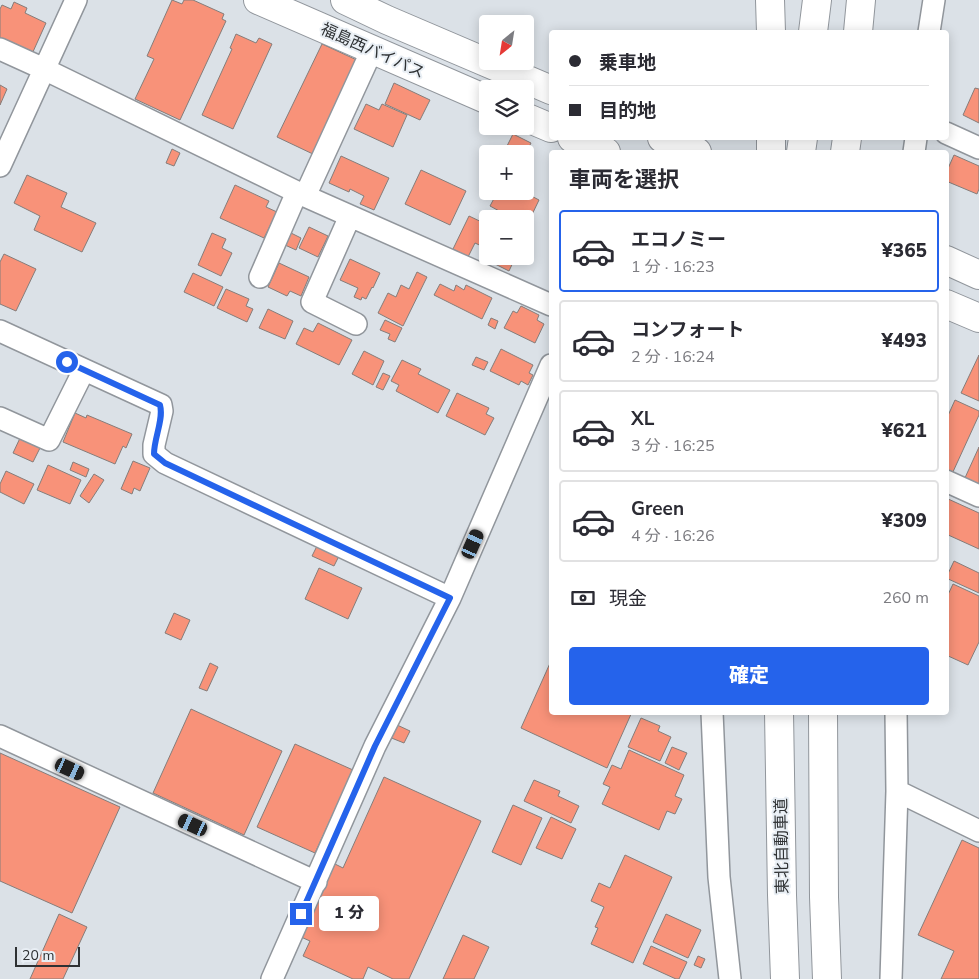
<!DOCTYPE html>
<html lang="ja">
<meta charset="utf-8">
<style>
body{margin:0;font-family:"Nunito Sans","Noto Sans JP",sans-serif;background:#f2f2f3;color:#2b2b33;height:100vh;display:flex;flex-direction:column;font-size:19px;white-space:nowrap}
*{box-sizing:border-box;margin:0}
p{font-size:16px;color:#7c7c81}
.icon{flex:none;width:28px;height:28px;fill:none;stroke:currentColor;stroke-width:2;stroke-linecap:round;stroke-linejoin:round}
.map{position:relative;flex:1;overflow:hidden}
.details{position:absolute;left:549px;top:150px;width:400px;height:565px;display:flex;flex-direction:column;background:#fff;border-radius:5px;box-shadow:0 2px 12px #0003}
.details>*{flex:none}
.hud{position:absolute;left:549px;top:30px;width:400px;height:110px;border-radius:5px;box-shadow:0 2px 12px #0003;display:grid;align-content:center;height:110px;padding:0 20px;background:#fff}
.needle{width:32px;rotate:210deg}
.controls{position:absolute;left:479px;top:15px;display:grid;gap:10px}
.controls a{display:grid;place-items:center;width:55px;height:55px;border-radius:5px;background:#fff;box-shadow:0 2px 12px #0003;font-size:25px}
.scale{position:absolute;left:15px;bottom:12px;width:65px;box-sizing:border-box;padding-left:5px;border:2px solid #2e3133;border-top:0;font-size:14px;line-height:18px;white-space:nowrap;color:#2e3133;-webkit-text-stroke:4px #e8eef4;paint-order:stroke}
.end{position:absolute;width:22px;height:22px;margin:-11px;border:6px solid #2563eb;background:#fff;box-shadow:0 0 0 2px #fff}
.from{border-radius:50%}
.bubble{position:absolute;height:35px;border-radius:5px;background:#fff;box-shadow:0 2px 12px #0003;font-size:16px;font-weight:800;line-height:35px;text-align:center}
.car{position:absolute;width:15px;height:30px;margin:-15px -8px;border-radius:6px;box-shadow:0 0 4px 1px #0007;background:linear-gradient(#222 24%,#8ab4d8 0 40%,#222 0 76%,#8ab4d8 0 86%,#222 0)}
.hud b{display:flex;align-items:center;gap:18px;height:48px;font-size:19px}
.hud b+b{border-top:1px solid #e1e1e2}
.hud i{width:12px;height:12px;background:#2b2b33}
ul{padding:0;list-style:none}
li{display:flex;align-items:center;gap:15px;height:82px;margin:0 10px 8px;padding:0 10px;border:2px solid #e1e1e2;border-radius:5px}
li div{flex:1}
li b{display:block;font-size:19px}
li em{font-style:normal;font-weight:800}
li.current{border-color:#2563eb}
li>.icon{width:45px;height:45px;stroke-width:1.5}
h2{padding:0 20px;font-size:22px;line-height:60px}
.pay{display:flex;align-items:center;gap:12px;height:55px;padding:0 20px;font-size:19px}
.pay p{margin-inline-start:auto}
.action{display:flex;gap:10px;margin-top:auto;padding:10px 20px}
.action a{flex:1;height:58px;border-radius:5px;background:#2563eb;color:#fff;font-size:20px;font-weight:800;line-height:58px;text-align:center}
.map>svg:first-child{display:block}
</style>
<div class="map">
<svg width="979" height="979" viewBox="0 0 979 979">
<rect width="100%" height="100%" fill="#dbe1e7"/>
<path fill="#f89279" stroke="#857d7a" d="M172,0L182,4L184,0H193L224,14L222,19L226,21L180,120L135,99L154,59L147,56Z
M14,2L27,8L25,13L46,23L32,54L0,40V9L2,5L11,9Z
M236,34L256,43L259,38L272,44L233,129L202,115L232,49L230,48Z
M322,44L359,61L315,155L277,137Z
M394,83L430,100L420,120L385,104Z
M0,85L7,89L0,105Z
M975,88L979,89V123L963,115Z
M366,104L379,110L382,104L407,115L393,147L354,129Z
M513,134L531,143L525,155V154H503Z
M172,149L180,153L174,166L166,163Z
M954,155L979,166V189L977,194L946,181V173Z
M341,156L389,178L374,210L360,204L364,196L350,189L349,192L329,183Z
M421,170L466,191L450,225L405,204Z
M27,175L67,193L61,207L96,223L82,252L34,230L40,216L14,203Z
M235,185L269,201L266,207L277,212L264,238L220,218Z
M498,191H522L539,200L527,225L525,224V219H514L490,206Z
M469,216L488,225V249L475,243L468,257L453,249Z
M309,227L328,236L318,257L299,248Z
M212,233L226,239L222,248L232,253L221,276L198,265Z
M291,233L301,238L296,250L285,245Z
M4,254L36,269L16,311L0,304V262Z
M496,256H516L509,271L493,263Z
M350,259L380,273L373,288L372,287L366,299L362,297L361,300L354,297L358,288L340,280Z
M279,263L309,277L301,296L290,291L287,296L268,287Z
M417,272L427,277L403,326L378,313L388,293L396,297L401,285L409,289Z
M193,273L223,287L214,306L184,292Z
M440,284L454,291L456,285L464,290L466,285L492,298L482,319L434,295Z
M226,289L249,299L246,306L253,309L247,322L217,308Z
M521,306L539,315L537,320L544,324L535,343L504,328L513,311L517,313Z
M268,309L293,321L285,339L259,328Z
M491,318L498,321L495,329L488,325Z
M385,320L402,328L395,342L388,339L390,334L380,330Z
M318,323L352,340L339,365L296,344L304,328L313,332Z
M501,349L533,365L529,373L533,375L528,385L521,381L519,385L490,371Z
M364,351L384,361L373,385L352,374Z
M979,355V401L961,393Z
M476,357L488,362L484,370L472,365Z
M402,360L421,369L418,374L450,390L438,413L396,391L399,385L391,381Z
M383,373L390,376L383,390L376,387Z
M457,393L489,408L486,414L494,418L485,435L446,416Z
M955,400L979,411V415L952,474L946,472V420Z
M75,413L86,418L87,415L132,434L126,448L123,446L115,464L63,442Z
M21,436L41,446L33,462L13,453Z
M979,447V487L964,480Z
M133,461L150,468L140,491L134,488L132,494L121,489Z
M73,462L89,469L86,477L70,470Z
M48,465L81,480L70,504L37,490Z
M6,471L34,484L24,504L0,492V484Z
M94,474L104,480L89,503L80,496Z
M946,498L979,513V549L946,534Z
M318,544L340,554L334,566L312,556Z
M954,561L979,573V593L946,578Z
M319,568L362,588L348,619L305,599Z
M953,584L979,596V642L968,665L946,655V599Z
M174,613L190,620L181,640L165,633Z
M551,661V712H632L607,768L521,728Z
M210,663L218,667L207,691L199,688Z
M191,709L282,751L244,835L153,793Z
M641,718L660,726L658,731L671,737L660,761L628,747Z
M395,724L410,731L404,743L389,737Z
M295,744L353,770L315,853L257,827Z
M672,747L687,753L679,770L665,763Z
M629,750L684,775L675,796L682,799L675,814L667,811L659,830L602,804L610,787L603,784L612,765L621,769Z
M0,753L120,807L72,913L0,881Z
M384,777L481,821L409,979H393L368,967L363,979H353L303,956L310,941L301,937L335,864L343,868Z
M534,780L560,791L558,796L579,806L571,823L524,801Z
M513,805L542,818L521,865L492,852Z
M551,817L576,829L562,859L536,848Z
M962,840L979,848V979H941L954,951L918,935Z
M625,855L672,877L633,963L591,944L598,928L595,927L604,907L591,901L599,883L610,888Z
M59,914L87,927L63,979H30Z
M666,914L701,930L688,958L653,942Z
M463,935L489,947L474,979H443Z
M651,946L687,962L679,979H676L643,964Z
M698,956L705,959L701,968L694,965Z"/>
<g fill="none" stroke-linecap="round" stroke-linejoin="round">
<g stroke="#91969c" stroke-width="24">
<path id="minor" d="M929,32L934,0
M0,49L44,69L305,196L551,305
M946,133L979,148
M914,152L916,138
M0,166L76,0
M305,196L372,50
M350,216L312,302L356,324
M260,277L297,192
M0,331L161,405L162,411L154,445V454L165,463L450,598
M0,418L49,440L84,370
M946,481L979,496
M712,712L719,877L730,979
M0,736L316,882
M897,791L979,831
M272,979L375,746L450,598L551,365
M891,979L897,791L896,712"/>
</g>
<g stroke="#91969c" stroke-width="30">
<path id="highway" d="M258,0L488,100
M345,0L387,20L551,90
M770,0L771,32
M813,32L817,0
M858,32L861,0
M525,117L551,128
M572,138L606,152
M662,138L697,152
M771,152V138
M801,152L803,138
M845,152L847,138
M946,260L979,275
M946,304L979,318
M779,712L782,895L785,979
M823,712L824,897L827,979"/>
</g>
<use href="#minor" stroke="#fff" stroke-width="21"/>
<use href="#highway" stroke="#fff" stroke-width="28"/>
</g>
<g fill="none" stroke-linecap="round" stroke-linejoin="round">
<path stroke="#2563eb" stroke-width="6" d="M67,362L160,405C164,419 154,438 154,454L165,463L450,598L375,746L301,914"/>
</g>
<g text-anchor="middle" stroke-width="4" stroke-linejoin="round" paint-order="stroke">
<g font-size="16" fill="#2e3133" stroke="#e8eef4">
<text transform="translate(373 50) rotate(24)" y="6">福島西バイパス</text>
<text transform="translate(781 846) rotate(-91)" y="6">東北自動車道</text>
</g>
</g>
</svg>
<div class="controls">
<a><svg class="needle" viewBox="-14 -14 28 28"><path d="M0-13l5 13h-10z" fill="#e53935"/><path d="M0 13l5-13h-10z" fill="#7c7c81"/></svg></a>
<a><svg class="icon" aria-label="layers" viewBox="0 0 24 24"><path d="M12 4l9 5-9 5-9-5zM3 14l9 5 9-5"/></svg></a>
<a>+</a>
<a>−</a>
</div>
<div class="scale">20 m</div>
<i class="end from" style="left:67px;top:362px"></i>
<i class="end" style="left:301px;top:914px"></i>
<div class="bubble" style="left:319px;top:896px;width:60px">1 分</div>
<i class="car" style="left:473px;top:544px;rotate:24deg"></i>
<i class="car" style="left:70px;top:769px;rotate:115deg"></i>
<i class="car" style="left:193px;top:825px;rotate:295deg"></i>
<div class="hud">
<b><i class="from"></i>乗車地</b>
<b><i></i>目的地</b>
</div>
<section class="details">
<h2>車両を選択</h2>
<ul>
<li class="current"><svg class="icon" aria-label="car" viewBox="0 0 24 24"><path d="M5 17H2v-5l4-1 3-4h7l3 4 3 1v5h-3M9 17h6M6 11h13"/><circle cx="7" cy="17" r="2"/><circle cx="17" cy="17" r="2"/></svg><div><b>エコノミー</b><p>1 分 · 16:23</p></div><em>¥365</em></li>
<li><svg class="icon" aria-label="car" viewBox="0 0 24 24"><path d="M5 17H2v-5l4-1 3-4h7l3 4 3 1v5h-3M9 17h6M6 11h13"/><circle cx="7" cy="17" r="2"/><circle cx="17" cy="17" r="2"/></svg><div><b>コンフォート</b><p>2 分 · 16:24</p></div><em>¥493</em></li>
<li><svg class="icon" aria-label="car" viewBox="0 0 24 24"><path d="M5 17H2v-5l4-1 3-4h7l3 4 3 1v5h-3M9 17h6M6 11h13"/><circle cx="7" cy="17" r="2"/><circle cx="17" cy="17" r="2"/></svg><div><b>XL</b><p>3 分 · 16:25</p></div><em>¥621</em></li>
<li><svg class="icon" aria-label="car" viewBox="0 0 24 24"><path d="M5 17H2v-5l4-1 3-4h7l3 4 3 1v5h-3M9 17h6M6 11h13"/><circle cx="7" cy="17" r="2"/><circle cx="17" cy="17" r="2"/></svg><div><b>Green</b><p>4 分 · 16:26</p></div><em>¥309</em></li>
</ul>
<div class="pay"><svg class="icon" aria-label="cash" viewBox="0 0 24 24"><path d="M3 7h18v10H3z"/><circle cx="12" cy="12" r="2"/></svg>現金<p>260 m</p></div>
<div class="action"><a>確定</a></div>
</section>
</div>
